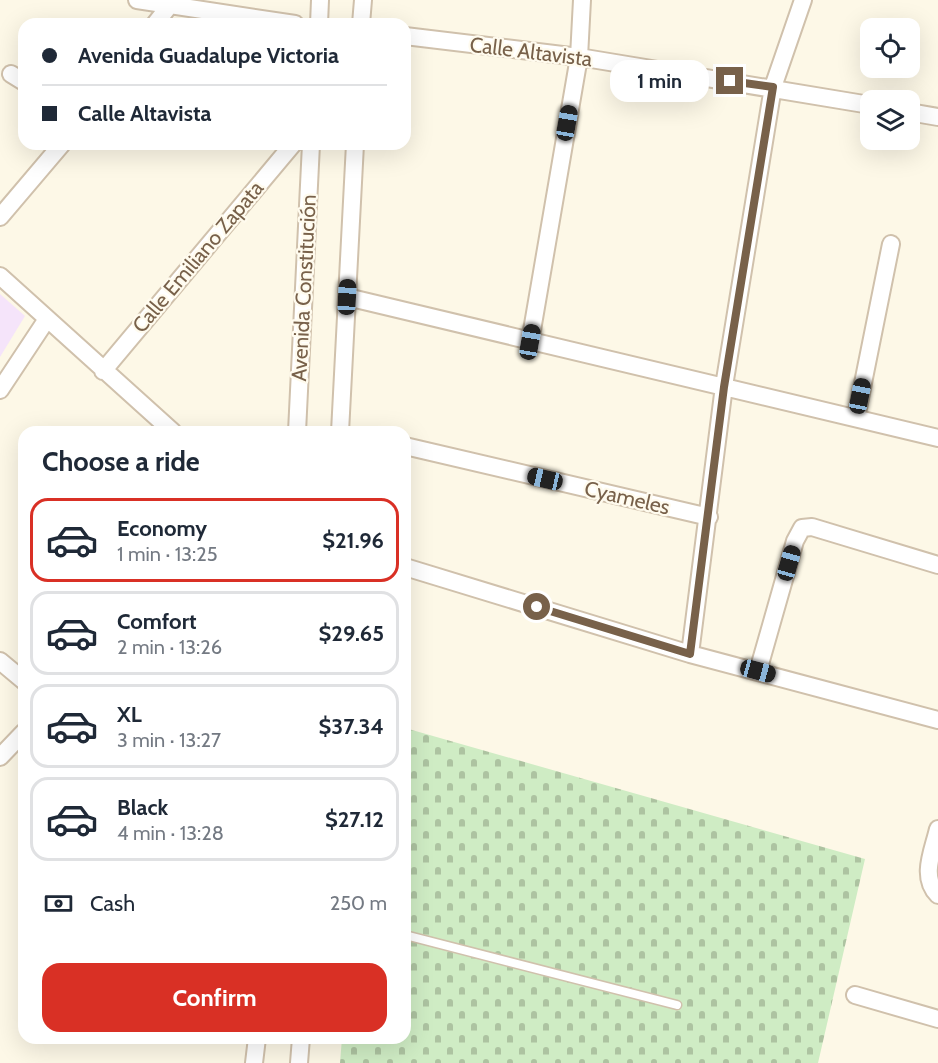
<!DOCTYPE html>
<meta charset="utf-8">
<style>
body{margin:0;font-family:Cabin,sans-serif;background:#f2f2f3;color:#1f2937;height:100vh;display:flex;flex-direction:column;font-size:22px;white-space:nowrap}
*{box-sizing:border-box;margin:0}
p{font-size:20px;color:#747a83}
.icon{flex:none;width:33px;height:33px;fill:none;stroke:currentColor;stroke-width:2;stroke-linecap:round;stroke-linejoin:round}
.map{position:relative;flex:1;overflow:hidden}
.details{position:absolute;left:18px;top:426px;width:393px;height:618px;display:flex;flex-direction:column;background:#fff;border-radius:18px;box-shadow:0 6px 24px #0002}
.details>*{flex:none}
.top-card{position:absolute;left:18px;top:18px;width:393px;height:132px;border-radius:18px;box-shadow:0 6px 24px #0002;display:grid;align-content:center;height:132px;padding:0 24px;background:#fff}
.tools{position:absolute;left:860px;top:18px;display:grid;gap:12px}
.tools a{display:grid;place-items:center;width:60px;height:60px;border-radius:12px;background:#fff;box-shadow:0 6px 24px #0002;font-size:30px}
.end{position:absolute;width:27px;height:27px;margin:-14px;border:8px solid #78614a;background:#fff;box-shadow:0 0 0 3px #fff}
.from{border-radius:50%}
.bubble{position:absolute;height:42px;border-radius:18px;background:#fff;box-shadow:0 6px 24px #0002;font-size:20px;font-weight:700;line-height:42px;text-align:center}
.car{position:absolute;width:18px;height:36px;margin:-18px -9px;border-radius:8px;box-shadow:0 0 4px 2px #0007;background:linear-gradient(#222 24%,#8ab4d8 0 40%,#222 0 76%,#8ab4d8 0 86%,#222 0)}
.top-card b{display:flex;align-items:center;gap:21px;height:57px;font-size:22px}
.top-card b+b{border-top:2px solid #e0e1e3}
.top-card i{width:15px;height:15px;background:#1f2937}
ul{padding:0;list-style:none}
li{display:flex;align-items:center;gap:18px;height:84px;margin:0 12px 9px;padding:0 12px;border:3px solid #e0e1e3;border-radius:18px}
li div{flex:1}
li b{display:block;font-size:22px}
li em{font-style:normal;font-weight:700}
li.on{border-color:#d93025}
li>.icon{width:54px;height:54px;stroke-width:1.5}
h2{padding:0 24px;font-size:27px;line-height:72px}
.pay{display:flex;align-items:center;gap:15px;height:66px;padding:0 24px;font-size:22px}
.pay p{margin-inline-start:auto}
.action{display:flex;gap:12px;margin-top:auto;padding:12px 24px}
.action a{flex:1;height:69px;border-radius:18px;background:#d93025;color:#fff;font-size:24px;font-weight:700;line-height:69px;text-align:center}
.map>svg:first-child{display:block}
</style>
<div class="map">
<svg width="938" height="1063" viewBox="0 0 938 1063">
<defs>
<pattern id="cemetery-stones" width="16" height="16" patternUnits="userSpaceOnUse" patternTransform="scale(1.5)"><rect width="16" height="16" fill="#cfecc4"/><path d="M2 7V4a2 2 0 0 1 4 0v3zM10 15v-3a2 2 0 0 1 4 0v3z" fill="#adc3a1"/></pattern>
</defs>
<rect width="100%" height="100%" fill="#fdf8e7"/>
<path fill="#f5e4fa" d="M0,294L25,316L0,357Z"/>
<path fill="url(#cemetery-stones)" d="M405,728L865,859L818,1063H340L342,1038H405Z"/>
<g fill="none" stroke-linecap="round" stroke-linejoin="round">
<g stroke="#d0c1ac" stroke-width="11">
<path id="lane" d="M405,935L677,1005"/>
</g>
<g stroke="#d0c1ac" stroke-width="20">
<path id="street" d="M137,0L295,24
M155,24L170,5
M319,24L320,0
M361,24L363,0
M405,36L579,57L870,105
M11,74L24,82
M909,112L938,117
M0,217L62,144
M0,276L173,432
M347,297L938,438
M530,342L579,57L582,0
M103,371L293,144
M0,390L47,319
M856,418L891,244
M297,432L311,144
M340,432L355,144
M405,446L709,517
M405,567L690,654L938,720
M690,654L724,386L773,87L803,0
M0,661L24,681
M758,671L795,541L802,528L812,527L938,565
M0,757L24,732
M938,829C933,851 920,877 938,895
M855,995L938,1019
M254,1063L257,1038
M299,1063L301,1038"/>
</g>
<use href="#lane" stroke="#fff" stroke-width="8"/>
<use href="#street" stroke="#fff" stroke-width="16"/>
</g>
<g fill="none" stroke-linecap="round" stroke-linejoin="round">
<path stroke="#78614a" stroke-width="8" d="M537,607L690,654L724,387L773,87L730,81"/>
</g>
<g text-anchor="middle" stroke-width="4.5" stroke-linejoin="round" paint-order="stroke">
<g font-size="21" fill="#78614a" stroke="#fffbee">
<text transform="translate(531 52) rotate(7)" y="7">Calle Altavista</text>
<text transform="translate(198 257) rotate(-50)" y="7">Calle Emiliano Zapata</text>
<text transform="translate(304 288) rotate(-87)" y="7">Avenida Constitución</text>
<text transform="translate(627 498) rotate(13)" y="7">Cyameles</text>
</g>
</g>
</svg>
<div class="tools">
<a><svg class="icon" aria-label="locate" viewBox="0 0 24 24"><circle cx="12" cy="12" r="6"/><path d="M12 2v4M12 18v4M2 12h4M18 12h4"/></svg></a>
<a><svg class="icon" aria-label="layers" viewBox="0 0 24 24"><path d="M12 4l9 5-9 5-9-5zM3 14l9 5 9-5"/></svg></a>
</div>
<i class="end from" style="left:537px;top:607px"></i>
<i class="end" style="left:730px;top:81px"></i>
<div class="bubble" style="left:610px;top:60px;width:99px">1 min</div>
<i class="car" style="left:567px;top:123px;rotate:10deg"></i>
<i class="car" style="left:347px;top:297px;rotate:3deg"></i>
<i class="car" style="left:530px;top:342px;rotate:10deg"></i>
<i class="car" style="left:860px;top:396px;rotate:11deg"></i>
<i class="car" style="left:545px;top:479px;rotate:283deg"></i>
<i class="car" style="left:789px;top:563px;rotate:16deg"></i>
<i class="car" style="left:758px;top:671px;rotate:105deg"></i>
<div class="top-card">
<b><i class="from"></i>Avenida Guadalupe Victoria</b>
<b><i></i>Calle Altavista</b>
</div>
<section class="details">
<h2>Choose a ride</h2>
<ul>
<li class="on"><svg class="icon" aria-label="car" viewBox="0 0 24 24"><path d="M5 17H2v-5l4-1 3-4h7l3 4 3 1v5h-3M9 17h6M6 11h13"/><circle cx="7" cy="17" r="2"/><circle cx="17" cy="17" r="2"/></svg><div><b>Economy</b><p>1 min · 13:25</p></div><em>$21.96</em></li>
<li><svg class="icon" aria-label="car" viewBox="0 0 24 24"><path d="M5 17H2v-5l4-1 3-4h7l3 4 3 1v5h-3M9 17h6M6 11h13"/><circle cx="7" cy="17" r="2"/><circle cx="17" cy="17" r="2"/></svg><div><b>Comfort</b><p>2 min · 13:26</p></div><em>$29.65</em></li>
<li><svg class="icon" aria-label="car" viewBox="0 0 24 24"><path d="M5 17H2v-5l4-1 3-4h7l3 4 3 1v5h-3M9 17h6M6 11h13"/><circle cx="7" cy="17" r="2"/><circle cx="17" cy="17" r="2"/></svg><div><b>XL</b><p>3 min · 13:27</p></div><em>$37.34</em></li>
<li><svg class="icon" aria-label="car" viewBox="0 0 24 24"><path d="M5 17H2v-5l4-1 3-4h7l3 4 3 1v5h-3M9 17h6M6 11h13"/><circle cx="7" cy="17" r="2"/><circle cx="17" cy="17" r="2"/></svg><div><b>Black</b><p>4 min · 13:28</p></div><em>$27.12</em></li>
</ul>
<div class="pay"><svg class="icon" aria-label="cash" viewBox="0 0 24 24"><path d="M3 7h18v10H3z"/><circle cx="12" cy="12" r="2"/></svg>Cash<p>250 m</p></div>
<div class="action"><a>Confirm</a></div>
</section>
</div>
